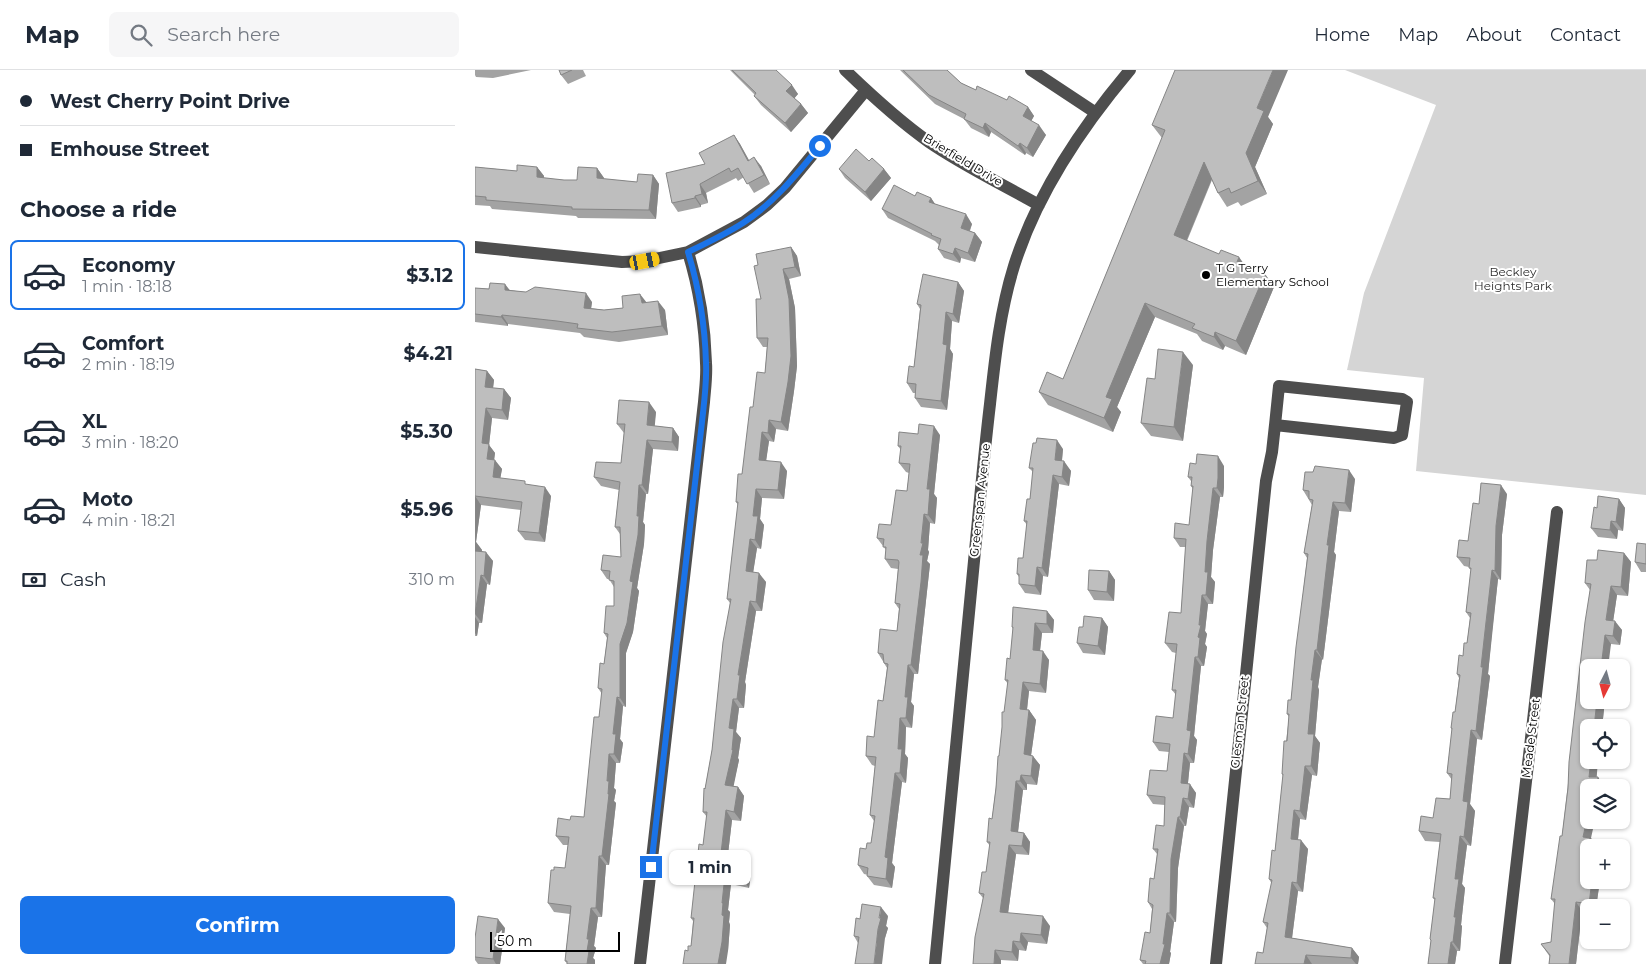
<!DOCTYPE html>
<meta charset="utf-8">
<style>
body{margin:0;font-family:Montserrat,sans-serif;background:#f6f6f7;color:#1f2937;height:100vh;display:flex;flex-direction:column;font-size:19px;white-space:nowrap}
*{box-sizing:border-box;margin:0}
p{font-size:16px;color:#747a83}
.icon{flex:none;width:28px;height:28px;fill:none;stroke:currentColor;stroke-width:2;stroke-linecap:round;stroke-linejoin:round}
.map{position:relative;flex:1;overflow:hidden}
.panel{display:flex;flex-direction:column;background:#fff;width:475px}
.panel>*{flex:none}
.top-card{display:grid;align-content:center;height:110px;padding:0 20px;background:#fff}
.needle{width:32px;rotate:186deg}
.buttons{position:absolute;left:1105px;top:589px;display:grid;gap:10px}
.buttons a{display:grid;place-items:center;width:50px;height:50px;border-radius:8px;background:#fff;box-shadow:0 1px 4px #0004;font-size:25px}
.scale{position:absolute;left:15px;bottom:12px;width:130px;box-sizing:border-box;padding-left:5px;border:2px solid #000;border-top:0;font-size:14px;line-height:18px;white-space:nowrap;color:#000;-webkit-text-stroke:4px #fff;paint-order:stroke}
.end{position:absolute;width:22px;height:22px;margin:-11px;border:6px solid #1a73e8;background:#fff;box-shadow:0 0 0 2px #fff}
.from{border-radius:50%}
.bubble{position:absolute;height:35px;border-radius:8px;background:#fff;box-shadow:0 1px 4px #0004;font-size:16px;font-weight:700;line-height:35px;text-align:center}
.car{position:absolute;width:15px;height:30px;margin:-15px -8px;border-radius:6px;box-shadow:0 0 4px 1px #0007;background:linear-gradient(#f5c518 24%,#345 0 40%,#f5c518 0 76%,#345 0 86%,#f5c518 0)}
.top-card b{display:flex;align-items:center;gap:18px;height:48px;font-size:19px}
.top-card b+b{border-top:1px solid #e0e1e3}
.top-card i{width:12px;height:12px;background:#1f2937}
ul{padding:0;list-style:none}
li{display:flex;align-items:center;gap:15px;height:70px;margin:0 10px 8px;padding:0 10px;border:2px solid transparent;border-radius:8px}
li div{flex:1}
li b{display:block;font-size:19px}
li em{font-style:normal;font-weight:700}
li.current{border-color:#1a73e8}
li>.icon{width:45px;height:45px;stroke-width:1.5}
h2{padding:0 20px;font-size:22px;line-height:60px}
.pay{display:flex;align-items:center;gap:12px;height:55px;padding:0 20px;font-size:19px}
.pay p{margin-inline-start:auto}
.cta{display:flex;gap:10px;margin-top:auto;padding:10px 20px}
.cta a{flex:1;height:58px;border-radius:8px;background:#1a73e8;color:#fff;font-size:20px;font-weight:700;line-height:58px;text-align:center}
header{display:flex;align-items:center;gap:30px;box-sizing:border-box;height:70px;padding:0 25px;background:#fff;border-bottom:1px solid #e0e1e3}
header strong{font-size:24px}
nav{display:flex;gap:28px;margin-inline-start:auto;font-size:18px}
.search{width:350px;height:45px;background:#f6f6f7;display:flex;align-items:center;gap:12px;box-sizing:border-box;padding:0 18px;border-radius:8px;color:#747a83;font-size:19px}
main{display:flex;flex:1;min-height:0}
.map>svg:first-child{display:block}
</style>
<header>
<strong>Map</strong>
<div class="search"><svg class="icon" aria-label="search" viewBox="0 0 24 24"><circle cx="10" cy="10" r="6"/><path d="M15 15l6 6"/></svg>Search here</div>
<nav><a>Home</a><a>Map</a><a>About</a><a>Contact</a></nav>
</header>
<main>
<section class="panel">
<div class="top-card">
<b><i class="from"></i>West Cherry Point Drive</b>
<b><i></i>Emhouse Street</b>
</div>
<h2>Choose a ride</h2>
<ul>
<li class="current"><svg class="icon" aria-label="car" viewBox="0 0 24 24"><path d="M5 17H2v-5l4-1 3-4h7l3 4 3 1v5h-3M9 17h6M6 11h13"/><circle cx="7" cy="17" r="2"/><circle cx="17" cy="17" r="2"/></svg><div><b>Economy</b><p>1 min · 18:18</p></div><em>$3.12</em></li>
<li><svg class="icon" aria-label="car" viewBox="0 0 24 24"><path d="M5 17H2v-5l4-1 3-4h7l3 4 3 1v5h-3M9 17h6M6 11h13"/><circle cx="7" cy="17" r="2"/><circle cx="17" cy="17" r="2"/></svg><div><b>Comfort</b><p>2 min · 18:19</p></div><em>$4.21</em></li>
<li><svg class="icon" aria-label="car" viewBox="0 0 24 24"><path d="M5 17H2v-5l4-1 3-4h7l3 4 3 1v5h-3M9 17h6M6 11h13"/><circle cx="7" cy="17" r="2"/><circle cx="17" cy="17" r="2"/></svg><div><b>XL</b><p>3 min · 18:20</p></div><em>$5.30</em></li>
<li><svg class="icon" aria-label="car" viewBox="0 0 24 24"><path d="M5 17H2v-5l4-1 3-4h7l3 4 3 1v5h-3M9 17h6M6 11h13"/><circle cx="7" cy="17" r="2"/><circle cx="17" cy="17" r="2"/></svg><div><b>Moto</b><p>4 min · 18:21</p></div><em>$5.96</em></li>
</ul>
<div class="pay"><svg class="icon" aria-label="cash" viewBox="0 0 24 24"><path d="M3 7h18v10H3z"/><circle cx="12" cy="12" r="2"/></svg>Cash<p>310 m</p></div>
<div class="cta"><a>Confirm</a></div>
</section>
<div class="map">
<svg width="1171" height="894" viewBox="0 0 1171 894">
<rect width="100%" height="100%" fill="#fff"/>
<path fill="#d5d5d5" d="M870,0H1171V425L941,401L949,308L872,300L889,223L961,35Z"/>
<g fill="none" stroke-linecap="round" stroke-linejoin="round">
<path stroke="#4e4e4e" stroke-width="12" d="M370,0C396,25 424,51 454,72C489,96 527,114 564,135
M556,0L621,43
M0,177L147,192L170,191L213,182L269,152L292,135L310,118L391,20
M165,894L229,332C230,319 232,306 231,293C230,256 224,218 213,182
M460,894C474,749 488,605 502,460C506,418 510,376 515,334C520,288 525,241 539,196C562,123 606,58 655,0
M741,894L791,411L797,382L800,355L919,368L927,365L932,332L927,329L804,316L800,355
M1030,894L1082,442"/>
</g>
<path fill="#a3a3a3" d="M0,0H56L18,8L1,7L0,5Z
M84,0H108L111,6L93,14L86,5Z
M255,0H301L323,24L319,28L326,34L333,43L316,62L286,35L279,26L280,25Z
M425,0H472L486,13L501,20L553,37L559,46L556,51L571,65L558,87L551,83L550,85L516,62L514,67L496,58L489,49L460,34Z
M793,47L798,54L780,97L792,124L766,136L763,132L752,137L743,123L737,110L712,171L790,204L799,217L771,285L750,276L748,280L727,271L722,264L680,247L642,337L646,342L638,362L573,335L564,322L588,309L687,68L677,55Z
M259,65L265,74L274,90L286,96L295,114L279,123L269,107L263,111L261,108L231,123L233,133L226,135V137L203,142L197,133L230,94Z
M394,91L409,99L416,108L396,131L370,108L364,99Z
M0,97L42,101L62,97L69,106L68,108L89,110H102L122,98L129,108V109L162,112L178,105L184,114L181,149L103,148L101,146L17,139L15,136L0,135Z
M440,126L456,128L460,134L497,154L495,161L500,163L507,172L500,192L486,188L485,193L469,188L463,179L464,175L460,171L413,148L407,139Z
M316,177L322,186L326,206L314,209L320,238L322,296L319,321L313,361L301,359L299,372L294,371L291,390L312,401L309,429L287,428L285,449L289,455L286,479L282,478L278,502L291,512L287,541H281L270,612L271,615L269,638H264L261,662L266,668L263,688L264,690L258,716L263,717L269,726L266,751L257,750L252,793L269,795L276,804L274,818L256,814L253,840L255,842L254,852L255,855L253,881H213L216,876L218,851L216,848L228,775L232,747L228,742L230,719L237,680L255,533L252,529L263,435L261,432L267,404L278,337L290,303L292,277H288L282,268L286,229L283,195Z
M483,212L489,221L484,253L477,251L475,279L478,284L472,340L446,337L440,328V323H438L432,313L439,297L445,239L442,234Z
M0,218L35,220L117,232L116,238L129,240L148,238L172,233L190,240L193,265L144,272L109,267L105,263L33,254V256L0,252Z
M718,295L708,371L676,366L666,353Z
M0,299L12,301L19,310L18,318L29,319L36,328L33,350L17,348L14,375L20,383L19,390L27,399L25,408L52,415L76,426L70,472L50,470L43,461L46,440L6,435L1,472L7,480V481L18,491L15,515L12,514L7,553H4L2,566H0Z
M181,342L179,356L198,358L204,367L203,381L178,379L173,424H171L168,452L170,455L169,474L162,518L164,521L158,562L151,583V637L148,636L145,669L148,673L145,693H141L139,718L141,720L139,731L141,733L134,795H131L127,847H123L119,876L121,878L118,888L120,890L92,893L90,891L95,844L79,842L73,833L79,800L90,798L93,775H88L81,766L95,750L109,747L124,647L127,624L123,618L129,594L132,568L129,563L139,536V517L134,509H132L126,500L146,487L145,464L140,457L144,420L126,416L119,407L146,393L149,363L142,354Z
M443,364L465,365L459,424L462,428L460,454L455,453L453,480L454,482L452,491L455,494L452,521L443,604H439L436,632L439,636L437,658L431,657L430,684L433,688L431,713L427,712L417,793L420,797L417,818L399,815L392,806L393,805L389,804L383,795L391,779L396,773L399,751L395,745L400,696L397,695L391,686L399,667L408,631L412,598L403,583L422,561L424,539L420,533L423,499L416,498L410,489L411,480L402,468L416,455L432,421L434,403L431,402L424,393L426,380L423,376Z
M588,379L587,391L596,401L594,416L584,414L573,507L568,506L566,525L550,523L544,514V507L542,504L548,488L552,455L549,451L555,429L558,402L554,398Z
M749,396V417L748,427H745L738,480L736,507L740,512L738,534H733L730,561L732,564L730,574L732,577L729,596H726L719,666L722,670L719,693H715L713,713L721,723L719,738L714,737L711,756H709L703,798L701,852H699L695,882L696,883L694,894H668L665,890L675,863L677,839L673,832L679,809L682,784L678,779L689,756L690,735L678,734L672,725L692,701L694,682L684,681L678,672L698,648L701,625L697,620L701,583L697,582L690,573L706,543L711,477H705L699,468L714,455L718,419L716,416V411L713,407Z
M838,402L880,409L876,442L864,441L859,482L861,485L848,590L847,589L843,617L844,620L840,666L845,673L842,706L837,705L831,750L825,749L823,770L833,779L828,822L823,821L817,868L877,878L884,887L883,894H780L788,883L792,858L788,852L797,814L794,809L800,781L808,706L807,704L814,647L812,644L816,630L832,488L829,483L837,435L828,420Z
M1032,424L1027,465L1026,510L1023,509L1017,562L1013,604L1015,606L1007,670L1002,669L995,734L1000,741L996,776L992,775L987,814L990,818L986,855L987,856L985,881H982L980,894H953L956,871L955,869L960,830L958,828L965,772L950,771L944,761L958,748L975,729L977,710L972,703L977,660L976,658L980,642L984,608L982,604L992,573L995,548L991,542L996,500L994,498V497L989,496L982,487L993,471L1004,434Z
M1144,429L1150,438L1148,461L1143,460L1142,469L1123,467L1116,458L1122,438Z
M1171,474V502H1166L1160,492Z
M1149,483L1156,492L1153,526L1142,525L1138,551L1147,560L1145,575L1136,574L1114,630H1130L1127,658H1114V690H1123L1121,707L1129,716L1114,718L1116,768L1122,777L1121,778H1114V810H1125L1121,838H1114V842L1107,841L1101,894H1074L1075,887L1066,874L1076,872L1080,834L1076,829L1087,766L1115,520L1110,513L1122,490Z
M634,501L640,510L639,531L619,530L613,520Z
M572,541L579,550L578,563H567L565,581L574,590L571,623L554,621L552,640H554L561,650L556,685L565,695L562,715L552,714V720H548L543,762L549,763L555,772L554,785L541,784L533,843L575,856L572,874L553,872L551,881L544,880L543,891L526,890V894H498L508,828L504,823L511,802L515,776L512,772L517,749L533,614L530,610L535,589L538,559L537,557Z
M627,548L633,557L630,585L608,583L602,573L608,557Z
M413,846L411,856L413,858L410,868L383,873L379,866Z
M30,858L25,894H3L0,890V868Z"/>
<path fill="#858585" d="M798,0H813L793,47L798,54L780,97L792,124L783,111L771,83L782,38Z
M317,15L323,24L318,30L311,21Z
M326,34L333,43L316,62L310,53Z
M553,37L559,46L554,55L548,46Z
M510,53L516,62L514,67L508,58Z
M564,55L571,65L558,87L552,78Z
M259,65L265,74L279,100L273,91Z
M545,73L551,83L550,85L543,76Z
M279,87L286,96L295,114L289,105Z
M729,92L738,106L708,179L699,165Z
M62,97L69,106L68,117L62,107Z
M122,98L129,108L128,117L122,108Z
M409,99L416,108L396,131L390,122Z
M178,105L184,114L181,149L174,140Z
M225,114L231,123L233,133L227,124Z
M220,126L226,135V137L220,128Z
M456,128L462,137L454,132Z
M491,144L497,154L492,167L486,158Z
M500,163L507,172L500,192L493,183Z
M316,177L322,186L326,206L320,197Z
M480,178L486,188L485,193L478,184Z
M764,187L774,201L762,192Z
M308,199L314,209L320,238L322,296L319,321L313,361L306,352Z
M790,204L799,217L771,285L761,271Z
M483,212L489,221L484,253L478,244Z
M30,214L37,223L30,220Z
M111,223L117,232L115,247L109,238Z
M165,224L172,233H167Z
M183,231L190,240L193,265L187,256Z
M670,233L680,247L642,337L646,342L638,362L629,348L631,327Z
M471,242L477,251L475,279L478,284L472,340L466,331L468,274Z
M27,245L33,254V256L26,247Z
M740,262L750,276L748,280L739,267Z
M708,282L718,295L708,371L699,357Z
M12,301L19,310L17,326L10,317Z
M29,319L36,328L33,350L27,340Z
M174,332L181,342L179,365L172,355Z
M11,338L17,348L14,375L20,383L18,398L12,389L7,373Z
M294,350L301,359L299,372L293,363Z
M459,356L465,365L459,424L462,428L460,454L453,445L452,419Z
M198,358L204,367L203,381L197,372Z
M287,362L294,371L290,399L284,390Z
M172,370L178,379L173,424L167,415Z
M582,370L588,379L586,399L580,390Z
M743,386L749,396V417L748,427L742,418Z
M20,390L27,399L24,416L18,407Z
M589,391L596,401L594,416L587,407Z
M306,392L312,401L309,429L303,420Z
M874,400L880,409L876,442L870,433Z
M578,405L584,414L573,507L567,498Z
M164,415L171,424L168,452L170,455L169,474L162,518L164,521L158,562L151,583V637L145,628V574L162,446Z
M1026,415L1032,424L1027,465L1026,510L1020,501L1021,456Z
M70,417L76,426L70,472L64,463Z
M738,418L745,427L738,480L736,507L740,512L738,534L731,525L730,502L732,471Z
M281,419L287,428L285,449L289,455L286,479L280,470L278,446Z
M0,426L6,435L1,472L7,480L6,490L0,481Z
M1144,429L1150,438L1148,461L1141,452Z
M858,432L864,441L859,482L861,485L848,590L842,580L852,475Z
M449,444L455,453L453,480L454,482L452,491L455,494L443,604L436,595Z
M1136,451L1143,460L1142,469L1135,460Z
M275,469L282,478L277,510L271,501Z
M11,482L18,491L15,515L9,506Z
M1149,483L1156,492L1153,526L1146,517Z
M562,497L568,506L566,525L560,516Z
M1017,500L1023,509L1013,604L1015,606L1007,670L1001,661L1006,597Z
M634,501L640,510L639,531L632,522Z
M284,503L291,512L287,541L281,532Z
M6,505L12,514L7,553L0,544Z
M1136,516L1142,525L1137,559L1131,550Z
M727,525L733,534L730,561L732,564L730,574L732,577L729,596L723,587V567Z
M275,531L281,541L270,612L271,615L269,638L262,629L263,605Z
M572,541L579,550L578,563L572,554Z
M0,547L4,553L2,566L0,563Z
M627,548L633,557L630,585L623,576Z
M1140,551L1147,560L1145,575L1138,566Z
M560,553L567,563L564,589L558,580Z
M1130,565L1136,574L1133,598H1126Z
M840,580L847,589L843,617L844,620L840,666L845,673L842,706L836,696L833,664L836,610Z
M568,581L574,590L571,623L565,614Z
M720,587L726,596L719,666L722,670L719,693L713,684L712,660Z
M433,595L439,604L436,632L439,636L437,658L431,648L430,627Z
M548,612L554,621L551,648L545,639Z
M142,627L148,636L145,669L148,673L145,693L139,684L138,664Z
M258,629L264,638L261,662L266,668L263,688L264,690L257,724L250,715L257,680L254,658Z
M1122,630H1130L1127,658H1119Z
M554,640L561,650L555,693L549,684Z
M425,648L431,657L430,684L433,688L431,713L425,703L423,679Z
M996,660L1002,669L995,734L1000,741L996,776L989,767L988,731Z
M709,683L715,693L712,722L706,713Z
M134,684L141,693L139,718L141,720L139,731L141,733L134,795L127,786L133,724L132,711Z
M558,686L565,695L562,715L556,706Z
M1116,690H1123L1121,716L1114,707Z
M830,696L837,705L831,750L825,741Z
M420,703L427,712L417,793L420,797L417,818L411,809L410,787Z
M546,705L552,714V720L545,711Z
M1123,707L1129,716V718H1122Z
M541,711L548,720L542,770L536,761Z
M715,714L721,723L719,738L713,729Z
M263,717L269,726L266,751L259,742Z
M708,728L714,737L711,756L705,747Z
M251,740L257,750L251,801L245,792Z
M819,740L825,749L822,778L816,769Z
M1114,740V750H1120L1116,768L1121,778H1114L1108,767Z
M703,747L709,756L703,798L701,852L695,843L696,789Z
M549,763L555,772L554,785L547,776Z
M985,766L992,775L987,814L990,818L986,855L987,856L985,881L978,872L980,809Z
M826,770L833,779L828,822L822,813Z
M534,775L541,784L532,851L525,842Z
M124,786L131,795L127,847L121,838Z
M269,795L276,804L274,818L268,809Z
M250,805L256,814L253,840L255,842L254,852L255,855L253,881L251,894H243L247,845V833Z
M1117,810H1125L1121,838H1116L1114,834Z
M817,812L823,821L816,876L810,867Z
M1101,832L1107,841L1101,894H1094Z
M406,837L413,846L411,856L413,858L410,868L407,894H399Z
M116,838L123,847L119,876L121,878L118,888L120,890V894H112V869Z
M692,843L699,852L695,882L696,883L694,894H685Z
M568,846L575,856L572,874L566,865Z
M23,849L30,858L25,894H21L18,889Z
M546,863L553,872L551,881L545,872Z
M538,871L544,880L543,891L537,882Z
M976,872L982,881L980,894H973Z
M877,878L884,887L883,894H881L876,888Z
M520,880L526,890V894H519Z
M831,885L837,894H829Z"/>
<path fill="#bebebe" stroke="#858585" d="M84,0H97L86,5Z
M257,0H301L317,15L311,21L326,34L310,53L279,26L281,23Z
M428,0H472L486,13L501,20L502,16L532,30L534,26L553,37L548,46L564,55L552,78L545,73L543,76L510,53L508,58L489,49L491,44L454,25Z
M700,0H798L782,38L789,41L771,83L783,111L756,123L754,118L743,123L729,92L699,165L744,184L746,180L764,187L762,192L790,204L761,271L740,262L739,267L717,258L720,254L670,233L631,327L637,329L629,348L564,322L572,302L588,309L690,60L677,55Z
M259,65L273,91L279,87L289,105L272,114L263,98L256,102L254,98L225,114L227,124L220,126V128L197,133L191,103L230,94L224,83Z
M381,79L394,91L397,88L409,99L390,122L364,99Z
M42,95L62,97V107L89,110H102L103,97L122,98V108L162,112L163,104L178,105L174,140L97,139V137L11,130V127L0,126V97L42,101Z
M419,115L440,126L442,122L456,128L454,132L491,144L486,158L500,163L493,183L480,178L478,184L463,179L466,169L456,165L457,164L407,139Z
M316,177L320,197L308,199L314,229L316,286L313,312L306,352L294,350L293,363L287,362L284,390L306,392L303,420L281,419L278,446H283L280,470L275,469L271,501L284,503L281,532L275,531L263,605H265L262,629H258L254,658L259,659L257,680H258L250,715L263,717L259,742L251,740L245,792L269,795L268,809L250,805L247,833H248L247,845L249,846L247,872L243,894H208L210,880L213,881V876H216L219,848H216L224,774L228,775L232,742H228L229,718L230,719L237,680L248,572L256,529H252L263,432H261L263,404H267L275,337H278L282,302L290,303L293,268H282L281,229H286L279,196L283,195L281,184Z
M448,204L483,212L478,244L471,242L468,274L472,275L466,331L440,328L441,314L432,313L434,296L439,297L446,235L442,234Z
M15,213L30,214V220L51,222L60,217L111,223L109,238L129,240L148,238L147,226L165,224L167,233L183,231L187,256L137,262L102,258L103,254L82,251L27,245L26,247L0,244V218L14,219Z
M683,279L708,282L699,357L666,353L672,308L680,309Z
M0,299L12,301L10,317L29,319L27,340L11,338L7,373L14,374L12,389L20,390L18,407L50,411V414L70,417L64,463L43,461L47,432L0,426Z
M144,330L174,332L172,355L198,358L197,372L172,370L167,415H164L162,446H164L163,465L155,511L158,512L152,553L145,574V628L142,627L138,664H141L139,684H134L132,711H134L133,724H134L127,786H124L121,838H116L112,869H114L112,881H114L112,894H92V891H90L96,836L73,833L76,800H79V797L90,798L94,767L81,766L83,748L95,750L96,746L109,747L119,647H124L127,619L123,618L125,593L129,594L133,564L129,563L131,536H139V511L134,510L135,501L126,500L128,485L146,487L145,457H140L145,412L119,407L121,392L146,393L150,354H142Z
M444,354L459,356L452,419H455L453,445L449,444L446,473H448L445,485H448L446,512L436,595H433L430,627H433L431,648H425L423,679H427L425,703H420L410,787L413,788L411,809L392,806L393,798L383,795L385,778L391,779L392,773H396L400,746L395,745L401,687L391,686L392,666L399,667L403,630L408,631L413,594L409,593L408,584L403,583L405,559L422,561L425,534L420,533L424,492L423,490L410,489L411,477H408L409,469L402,468L404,454L416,455L421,420L432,421L435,394L424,393L426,376H423L424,362L443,364Z
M562,368L582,370L580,390L589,391L587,407L578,405L567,498L562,497L560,516L544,514V504H542L543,488H548L552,451H549L552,429H555L558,398H554L558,373H561Z
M722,384L743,386V408L742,418H738L732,471L730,502H733L731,525H727L724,555H726L723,567L725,568L723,587H720L712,660L716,661L713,684L709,683L706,713L715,714L713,729L708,728L705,747H703L696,789L695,843H692L688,874H690L685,894H670L671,891L665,890L670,862L675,863L678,835L673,832L675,808L679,809L683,779H678L681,755L689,756L690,727L672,725L675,700L692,701L695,674L678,672L681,646L698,648L701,620H697L702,574L690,573L694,542L706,543L711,469L699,468L700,453L714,455L718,416H716L717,407H713L715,393L721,394Z
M840,396L874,400L870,433L858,432L852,475H854L842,580H840L836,610H838L833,664H839L836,696H830L825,741L819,740L816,769L826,770L822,813L817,812L810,867L877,878L876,888L831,885L829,894H780L782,882L788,883L793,853L788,852L797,810L794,809L797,780L800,781L808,704H807L809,671H812L814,644H812L813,630H816L821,577L833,484L829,483L838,430L834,429V421L828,420L830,402H838Z
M1006,413L1026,415L1021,456L1020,501L1017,500L1011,552L1006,597H1008L1001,661L996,660L988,731L993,732L989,767L985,766L980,809H984L979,847H981L978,872H976L973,894H953L956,870L955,869L960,828H958L966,764L944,761L946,746L958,748L961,728L975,729L977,704L972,703L977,658H976L978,642H980L985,605L982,604L984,585L988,586L989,573H992L996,543L991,542L996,498H994L995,488L982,487L984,470L993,471L998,433L1004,434Z
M1123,426L1144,429L1141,452L1136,451L1135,460L1116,458L1119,437L1122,438Z
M1162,473L1171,474V494L1160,492Z
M1123,480L1149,483L1146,517L1136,516L1131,550L1140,551L1138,566L1130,565L1126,598H1114V630H1122L1119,658H1114V690H1116L1114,707H1123L1122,718H1114V740L1108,767L1115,768L1112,796H1114V810H1117L1114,834L1101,832L1094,894H1074L1075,885L1066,874L1076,872L1080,829H1076L1085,766H1087L1093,718L1094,692L1110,552L1116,514L1110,513L1112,490H1122Z
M0,481L11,482L9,506L6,505L0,544Z
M614,500L634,501L632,522L613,520Z
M538,537L572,541V554L560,553L558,580L568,581L565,614L548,612L545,639L554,640L549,684L558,686L556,706L546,705L545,711H541L536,761L549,763L547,776L534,775L525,842L568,846L566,865L546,863L545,872L538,871L537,882L520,880L519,894H498L500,867L509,824L504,823L507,802H511L515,772H512L514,748L517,749L521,718L523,686H524L527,657V642H529L533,610H530L532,588L535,589L538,557H537Z
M609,546L627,548L623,576L602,573L604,557H608Z
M387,834L406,837L404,848H406L403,859L399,894H380L384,867L379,866L381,848L385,849Z
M3,846L23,849L18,889L0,887V868Z"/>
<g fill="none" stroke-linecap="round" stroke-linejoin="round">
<path stroke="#1a73e8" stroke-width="6" d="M176,797L227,352C229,333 232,312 231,293C230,256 224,218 213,182C232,173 251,164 268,153C299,133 322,104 345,76"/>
</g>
<circle fill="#000" stroke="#fff" stroke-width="2" cx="731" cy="205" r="5"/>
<g text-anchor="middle" stroke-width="4" stroke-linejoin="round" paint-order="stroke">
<g font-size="12" fill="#000" stroke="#fff">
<text transform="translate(488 90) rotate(31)" y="4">Brierfield Drive</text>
<text transform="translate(505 430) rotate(-84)" y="4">Greenspan Avenue</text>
<text transform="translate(765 652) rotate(-84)" y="4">Glesman Street</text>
<text transform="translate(1056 668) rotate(-83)" y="4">Meade Street</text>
</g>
<g font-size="12" fill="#000" stroke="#fff" text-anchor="start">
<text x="741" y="202">T G Terry<tspan x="741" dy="14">Elementary School</tspan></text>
</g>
<g font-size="12" fill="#2c2c2c" stroke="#fff">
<text x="1038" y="206">Beckley<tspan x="1038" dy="14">Heights Park</tspan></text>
</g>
</g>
</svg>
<div class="buttons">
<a><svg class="needle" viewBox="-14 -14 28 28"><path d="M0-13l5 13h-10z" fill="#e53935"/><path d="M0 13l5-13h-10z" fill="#747a83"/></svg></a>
<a><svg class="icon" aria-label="locate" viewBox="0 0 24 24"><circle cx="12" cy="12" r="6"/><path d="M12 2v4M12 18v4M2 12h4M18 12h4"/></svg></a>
<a><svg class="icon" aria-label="layers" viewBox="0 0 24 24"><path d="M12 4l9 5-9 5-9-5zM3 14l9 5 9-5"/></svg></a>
<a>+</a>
<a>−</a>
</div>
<div class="scale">50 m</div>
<i class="end from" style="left:345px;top:76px"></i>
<i class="end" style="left:176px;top:797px"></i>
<div class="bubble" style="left:194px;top:780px;width:82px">1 min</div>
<i class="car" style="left:170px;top:191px;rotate:79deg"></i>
</div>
</main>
